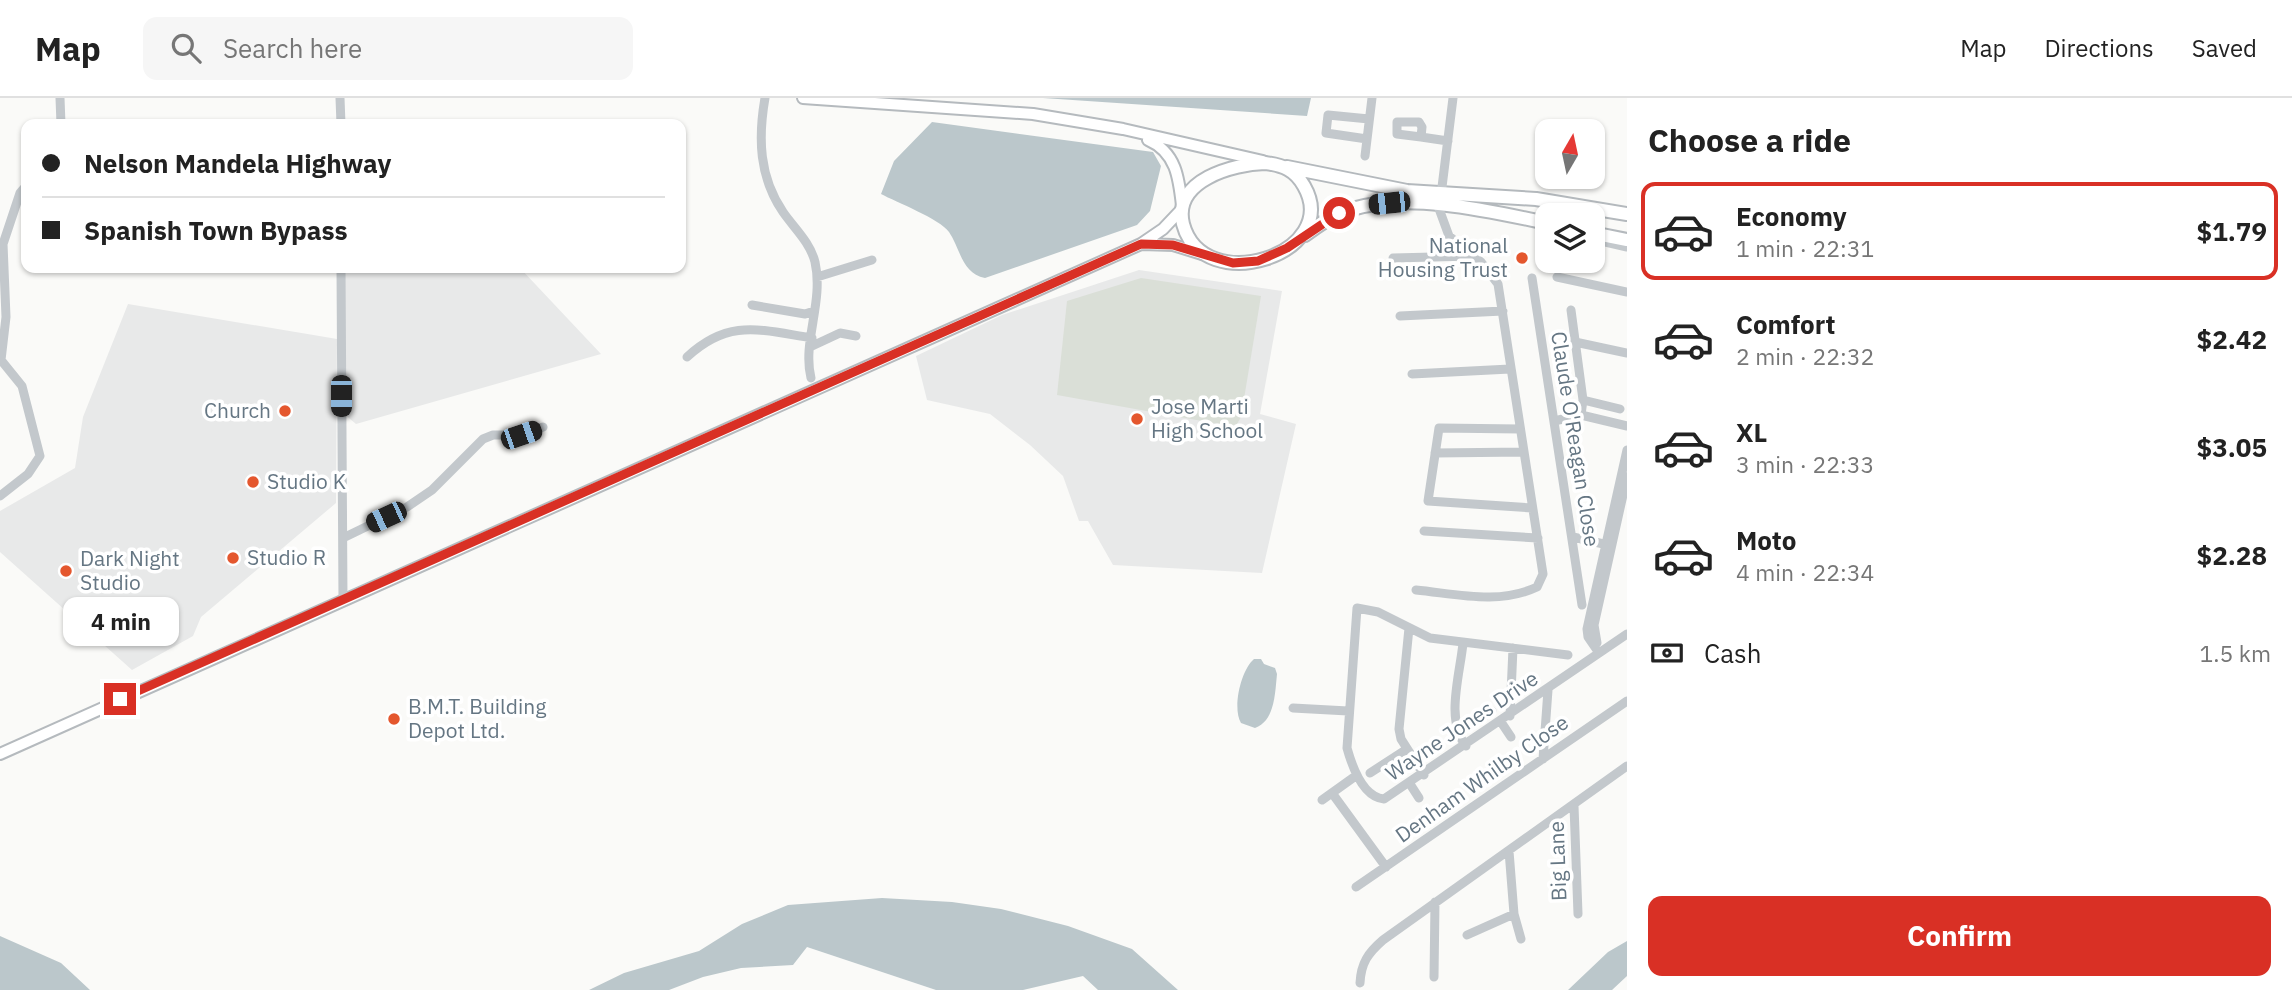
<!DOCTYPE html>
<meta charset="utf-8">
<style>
body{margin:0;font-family:"IBM Plex Sans",sans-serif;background:#f6f6f6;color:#222;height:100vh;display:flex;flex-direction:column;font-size:26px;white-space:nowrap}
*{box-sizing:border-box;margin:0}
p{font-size:23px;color:#767676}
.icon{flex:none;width:38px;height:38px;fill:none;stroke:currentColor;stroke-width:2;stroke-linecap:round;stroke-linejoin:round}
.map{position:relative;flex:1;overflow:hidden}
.details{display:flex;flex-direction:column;background:#fff;width:665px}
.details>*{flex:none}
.hud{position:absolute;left:21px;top:21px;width:665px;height:154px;border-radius:14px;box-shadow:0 2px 5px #0004;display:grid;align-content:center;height:154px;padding:0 21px;background:#fff}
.needle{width:46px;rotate:9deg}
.fabs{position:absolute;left:1535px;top:21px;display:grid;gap:14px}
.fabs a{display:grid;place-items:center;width:70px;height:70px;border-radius:14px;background:#fff;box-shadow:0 2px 5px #0004;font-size:35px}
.end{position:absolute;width:32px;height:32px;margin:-16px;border:9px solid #d93025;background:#fff;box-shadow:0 0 0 4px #fff}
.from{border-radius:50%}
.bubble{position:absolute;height:49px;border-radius:14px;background:#fff;box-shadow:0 2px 5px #0004;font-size:23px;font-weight:700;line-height:49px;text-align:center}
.car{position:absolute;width:21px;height:42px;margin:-21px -10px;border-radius:9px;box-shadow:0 0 5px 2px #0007;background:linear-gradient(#222 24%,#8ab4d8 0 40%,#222 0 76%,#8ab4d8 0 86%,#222 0)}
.hud b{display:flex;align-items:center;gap:24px;height:66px;font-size:26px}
.hud b+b{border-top:2px solid #e0e0e0}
.hud i{width:18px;height:18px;background:#222}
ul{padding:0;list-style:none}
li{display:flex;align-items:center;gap:21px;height:98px;margin:0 14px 10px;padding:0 7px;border:4px solid transparent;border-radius:14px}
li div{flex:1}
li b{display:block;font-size:26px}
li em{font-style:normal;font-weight:700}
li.selected{border-color:#d93025}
li>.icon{width:63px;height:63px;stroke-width:1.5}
h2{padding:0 21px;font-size:32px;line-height:84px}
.pay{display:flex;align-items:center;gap:18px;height:77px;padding:0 21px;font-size:26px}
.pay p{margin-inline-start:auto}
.button{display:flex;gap:14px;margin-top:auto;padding:14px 21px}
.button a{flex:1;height:80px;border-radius:14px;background:#d93025;color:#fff;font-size:28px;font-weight:700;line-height:80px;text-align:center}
header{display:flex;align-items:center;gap:42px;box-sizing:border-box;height:98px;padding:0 35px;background:#fff;border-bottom:2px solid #e0e0e0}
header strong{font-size:33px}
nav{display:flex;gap:38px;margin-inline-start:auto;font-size:24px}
.search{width:490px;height:63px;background:#f6f6f6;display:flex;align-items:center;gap:18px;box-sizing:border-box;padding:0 24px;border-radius:14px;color:#767676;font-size:26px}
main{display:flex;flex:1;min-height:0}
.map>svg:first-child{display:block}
</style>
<header>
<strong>Map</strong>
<div class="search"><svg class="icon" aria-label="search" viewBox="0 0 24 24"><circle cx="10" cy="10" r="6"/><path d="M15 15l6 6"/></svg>Search here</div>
<nav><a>Map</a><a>Directions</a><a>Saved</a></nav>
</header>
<main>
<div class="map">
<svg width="1627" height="892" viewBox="0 0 1627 892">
<rect width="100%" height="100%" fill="#fafaf8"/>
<path fill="#e8e9e9" d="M342,170H520L601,256L356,326L343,315Z
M1139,172L1282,193L1260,316L1296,326L1262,475L1113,467L1088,423H1079L1063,378L1030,347L990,316L927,302L916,258L1002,217Z
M128,206L337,241L336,405L201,519L193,538L132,572L0,454V413L75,370L83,319Z"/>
<path fill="#dadfd7" d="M1141,180L1261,198L1241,319L1237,326L1230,328L1057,297L1067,203Z"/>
<path fill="#bbc7cb" d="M1043,0H1311L1307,18Z
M932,24L1153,54L1161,68L1150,113L1137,127L985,180C962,176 960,150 949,134C940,121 896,104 881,96L894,63Z
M1254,561H1261L1264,566L1275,570L1277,576C1275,595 1275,623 1255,630L1241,625C1232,610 1241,572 1254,561Z
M882,800L952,804L1001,811L1068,828L1132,851L1178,892H1098L1083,878L1023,892H936L807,849L793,867L741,870L703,879L669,892H589L624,875L699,853L742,826L788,807Z
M0,838L61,865L90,892H0Z
M1627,843V878L1612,892H1568L1608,854Z"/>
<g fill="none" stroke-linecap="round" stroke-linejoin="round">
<g stroke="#b5babe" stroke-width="14">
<path id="major" d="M803,0L1033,16L1123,31L1263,63
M1148,42C1176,54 1179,80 1182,108
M1142,146L1173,147L1202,156
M0,656L1141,146L1163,131L1181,112"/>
</g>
<g stroke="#b4b9bd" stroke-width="16">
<path id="highway" d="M1265,65C1283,67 1295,72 1304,88C1343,156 1203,201 1183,126C1172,82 1234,66 1265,65Z
M1287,69L1407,93L1536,101L1627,116
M1592,135L1627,142
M1305,137C1320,126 1334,116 1352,111C1409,94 1490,113 1547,125"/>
</g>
<path stroke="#c3c8cc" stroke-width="9" d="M60,0L61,26
M340,0L341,26
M765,0C758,40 759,79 783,114C794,130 810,144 815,164C824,204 802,244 811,280
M1421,39L1397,36V24H1419L1422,29L1421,39L1448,43
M1367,41L1326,35L1328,17L1369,21
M1365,58L1372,0
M1441,97L1453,0
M1601,143L1627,149
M1393,160L1473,158
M341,170L343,502
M817,179L872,162
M1557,179L1627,194
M1532,180L1582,507
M752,207L805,216L814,213
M1571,212L1583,302L1581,317
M1400,218L1503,213
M1575,244L1627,255
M810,249L840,235L856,238
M687,259C729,220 760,232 812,240
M1412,276L1510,271
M1583,302L1620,311
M1554,323L1581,317L1627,328
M1520,331L1439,330L1428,403L1532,410
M1435,355L1524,354
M0,398L28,376L40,358L22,288L1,262L6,219L3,146L20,95L26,88
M1424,433L1538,440
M1573,439L1608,447
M343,440L407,409L432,392L483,341L493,337H521L543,329
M1416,492C1457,496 1499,507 1537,489L1543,476L1498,186L1481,164L1449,138L1438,108
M1409,530L1399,631L1401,641L1424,677
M1463,545C1460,577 1445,622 1466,648
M1597,545L1594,527L1627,379
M1599,555L1588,539L1587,531L1627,352
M1568,557L1430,540L1378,514L1357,510L1347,650C1352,668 1363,699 1384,701L1627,536
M1293,610L1348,613
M1510,618L1513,550
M1501,624L1511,639
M1458,636L1492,613
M1543,661L1548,592
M1370,675L1407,651
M1410,686L1419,700
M1332,695L1386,769
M1322,702L1357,677
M1574,708L1578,816
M1509,753L1514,816L1521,841
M1356,789L1627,603
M1467,837L1514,816
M1434,879L1435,804
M1360,885C1361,865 1368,855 1383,842L1627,668"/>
<use href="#major" stroke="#fff" stroke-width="10"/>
<use href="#highway" stroke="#fff" stroke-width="12"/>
</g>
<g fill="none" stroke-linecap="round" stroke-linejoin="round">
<path stroke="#d93025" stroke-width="9" d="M120,601L1141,146L1173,147L1233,165L1258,163L1287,150L1339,115"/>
</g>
<g fill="#e4572e" stroke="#fff" stroke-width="2.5">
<circle cx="1522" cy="160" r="7"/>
<circle cx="285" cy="313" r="7"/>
<circle cx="1137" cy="321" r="7"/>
<circle cx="253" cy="384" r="7"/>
<circle cx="233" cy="460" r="7"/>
<circle cx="66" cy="473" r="7"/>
<circle cx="394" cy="621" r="7"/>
</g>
<g text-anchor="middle" stroke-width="7" stroke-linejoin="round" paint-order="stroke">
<g font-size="21" fill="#657683" stroke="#fff" text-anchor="start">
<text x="1508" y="155" text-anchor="end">National<tspan x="1508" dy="24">Housing Trust</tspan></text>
<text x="1151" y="316">Jose Marti<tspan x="1151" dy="24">High School</tspan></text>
<text x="271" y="320" text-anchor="end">Church</text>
<text x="267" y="391">Studio K</text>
<text x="247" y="467">Studio R</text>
<text x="80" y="468">Dark Night<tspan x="80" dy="24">Studio</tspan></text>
<text x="408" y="616">B.M.T. Building<tspan x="408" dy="24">Depot Ltd.</tspan></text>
</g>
<g font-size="21" fill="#657683" stroke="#fff">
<text transform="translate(1575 341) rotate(81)" y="7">Claude O'Reagan Close</text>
<text transform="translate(1462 628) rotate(-34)" y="7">Wayne Jones Drive</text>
<text transform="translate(1482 681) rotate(-35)" y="7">Denham Whilby Close</text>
<text transform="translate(1558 763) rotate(-92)" y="7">Big Lane</text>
</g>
</g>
</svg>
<div class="fabs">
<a><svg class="needle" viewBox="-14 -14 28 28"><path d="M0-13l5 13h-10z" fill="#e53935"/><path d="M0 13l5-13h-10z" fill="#767676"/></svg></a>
<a><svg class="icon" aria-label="layers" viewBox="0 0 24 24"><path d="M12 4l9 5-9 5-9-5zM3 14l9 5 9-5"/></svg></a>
</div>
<i class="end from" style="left:1339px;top:115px"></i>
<i class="end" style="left:120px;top:601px"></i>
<div class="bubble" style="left:63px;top:499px;width:116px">4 min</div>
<i class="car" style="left:1389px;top:105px;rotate:264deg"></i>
<i class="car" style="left:341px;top:298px;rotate:180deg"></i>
<i class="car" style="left:521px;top:337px;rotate:71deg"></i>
<i class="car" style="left:386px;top:419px;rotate:245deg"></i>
<div class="hud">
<b><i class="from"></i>Nelson Mandela Highway</b>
<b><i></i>Spanish Town Bypass</b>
</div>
</div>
<section class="details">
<h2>Choose a ride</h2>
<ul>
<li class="selected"><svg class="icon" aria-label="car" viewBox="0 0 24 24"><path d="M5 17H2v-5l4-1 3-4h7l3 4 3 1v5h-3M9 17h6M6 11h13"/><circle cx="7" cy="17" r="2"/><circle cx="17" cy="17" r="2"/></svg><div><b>Economy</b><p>1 min · 22:31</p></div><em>$1.79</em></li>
<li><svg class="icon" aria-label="car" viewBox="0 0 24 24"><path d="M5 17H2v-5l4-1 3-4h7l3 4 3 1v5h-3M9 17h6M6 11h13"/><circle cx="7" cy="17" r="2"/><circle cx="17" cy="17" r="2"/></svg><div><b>Comfort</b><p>2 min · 22:32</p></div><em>$2.42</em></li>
<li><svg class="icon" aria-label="car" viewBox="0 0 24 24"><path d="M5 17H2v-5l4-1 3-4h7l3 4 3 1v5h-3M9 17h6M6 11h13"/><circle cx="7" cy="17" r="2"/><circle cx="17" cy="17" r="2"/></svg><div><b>XL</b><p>3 min · 22:33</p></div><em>$3.05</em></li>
<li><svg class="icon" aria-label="car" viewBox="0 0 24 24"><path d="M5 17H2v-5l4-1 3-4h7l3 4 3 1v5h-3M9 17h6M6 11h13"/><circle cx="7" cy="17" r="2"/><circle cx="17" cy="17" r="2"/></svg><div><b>Moto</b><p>4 min · 22:34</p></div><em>$2.28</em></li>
</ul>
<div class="pay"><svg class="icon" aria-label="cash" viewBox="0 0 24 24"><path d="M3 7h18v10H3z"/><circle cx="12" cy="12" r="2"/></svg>Cash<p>1.5 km</p></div>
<div class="button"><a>Confirm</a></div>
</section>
</main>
